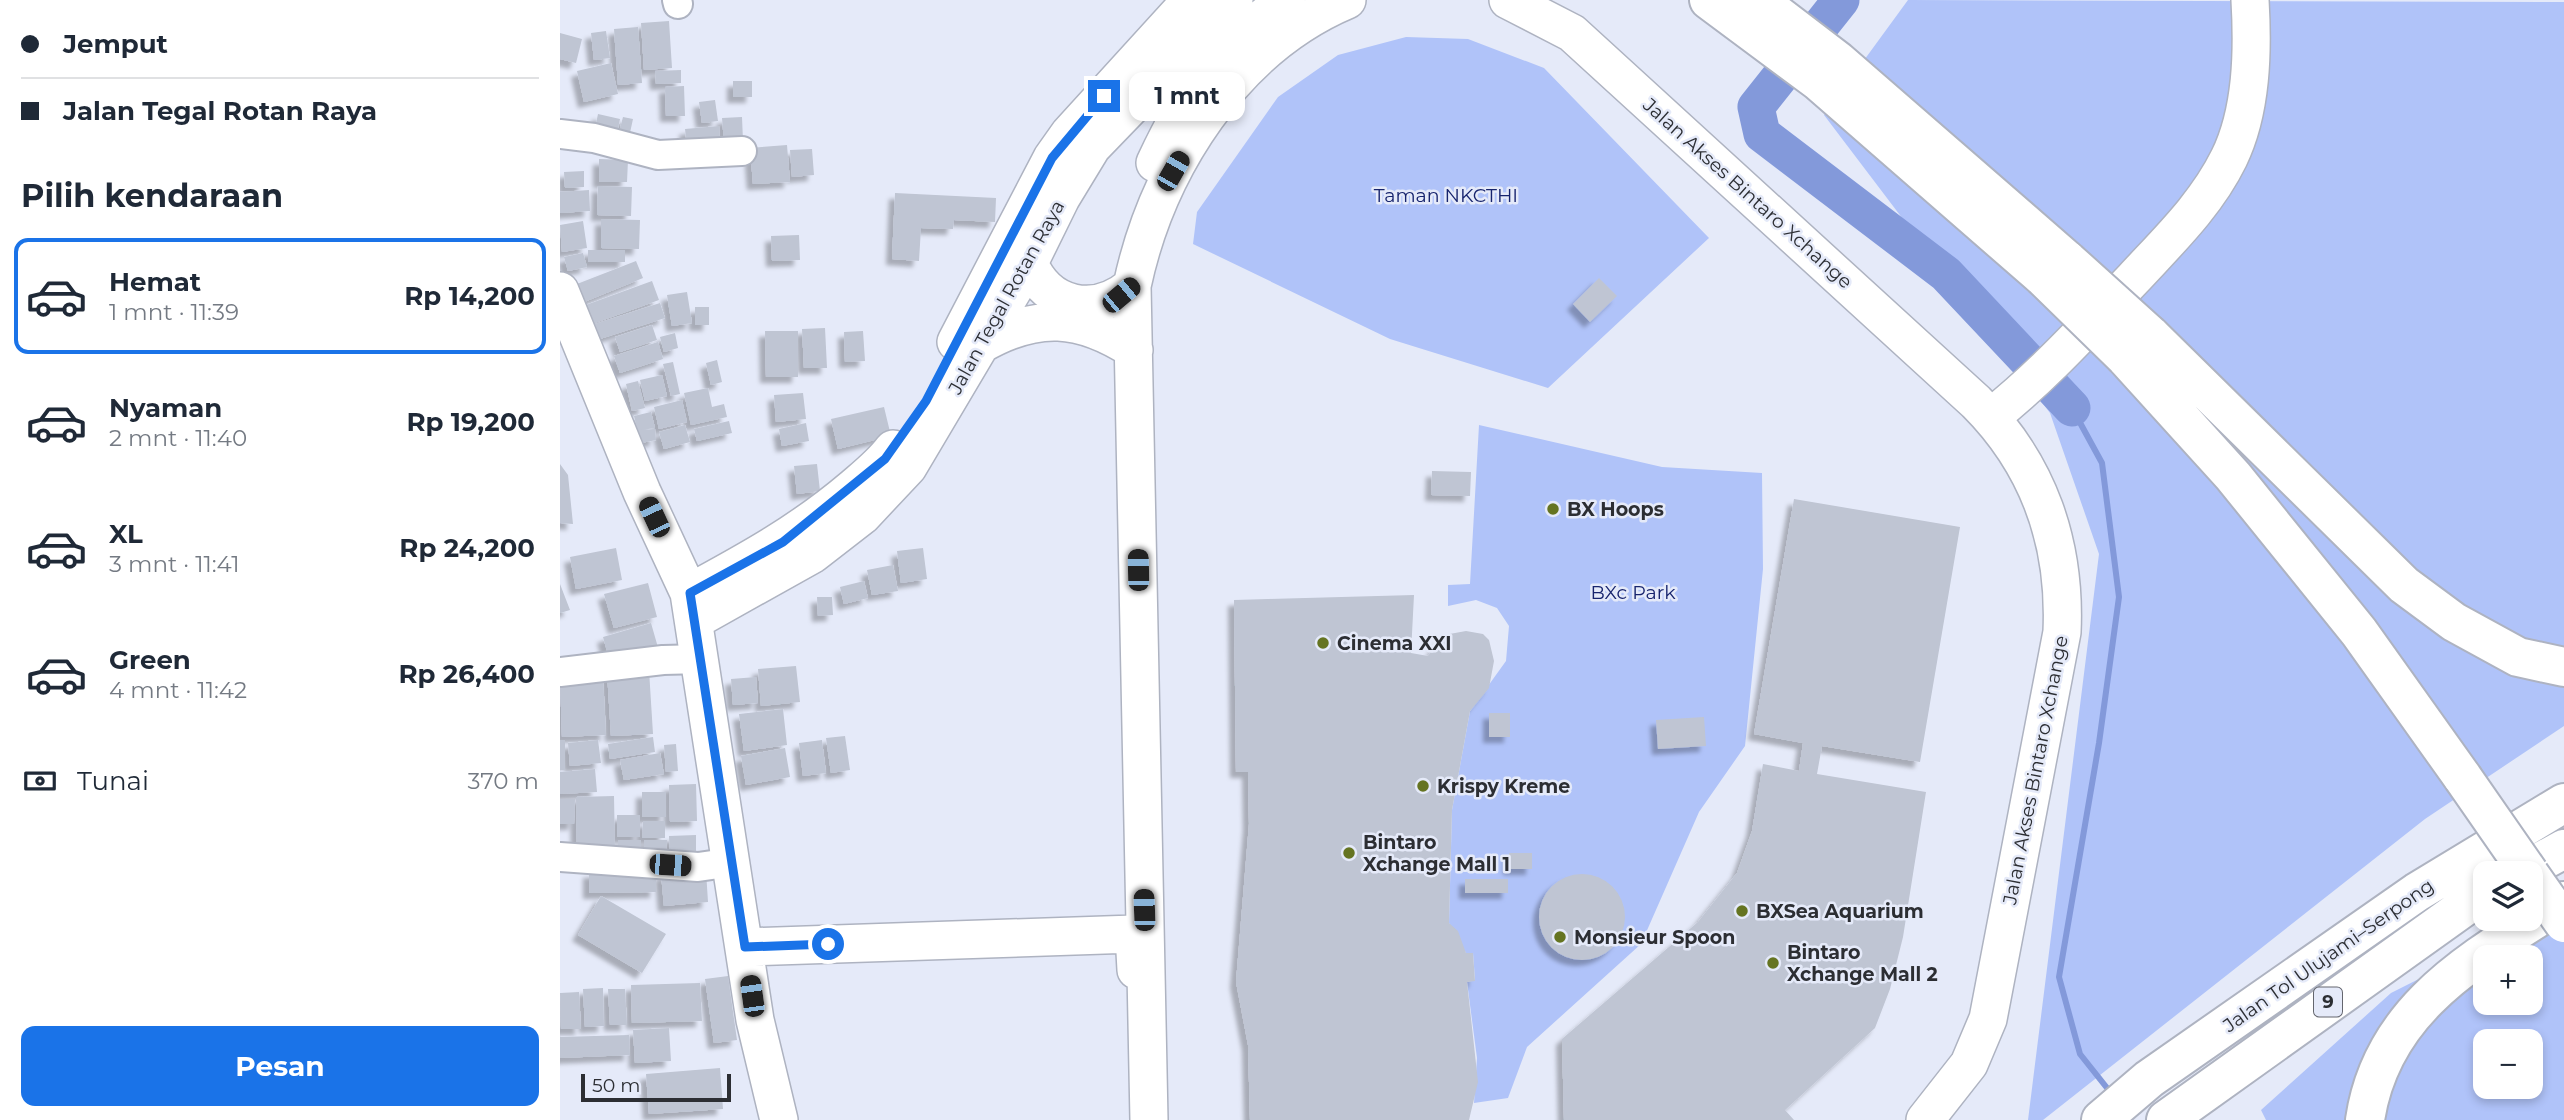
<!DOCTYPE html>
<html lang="id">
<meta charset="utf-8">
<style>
body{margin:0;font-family:Montserrat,sans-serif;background:#f6f6f7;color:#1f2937;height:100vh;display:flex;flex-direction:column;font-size:26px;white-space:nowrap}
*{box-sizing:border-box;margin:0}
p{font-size:23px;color:#747a83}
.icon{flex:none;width:38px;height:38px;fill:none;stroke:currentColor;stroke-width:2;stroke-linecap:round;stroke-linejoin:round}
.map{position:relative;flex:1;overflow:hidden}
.sheet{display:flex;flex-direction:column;background:#fff;width:560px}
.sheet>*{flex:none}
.top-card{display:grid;align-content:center;height:154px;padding:0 21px;background:#fff}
.controls{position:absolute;left:1913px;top:861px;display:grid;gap:14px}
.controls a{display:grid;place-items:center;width:70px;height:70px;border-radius:14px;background:#fff;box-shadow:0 4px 10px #0003;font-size:35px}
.scale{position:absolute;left:21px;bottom:18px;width:150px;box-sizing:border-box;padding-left:7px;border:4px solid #2c2e33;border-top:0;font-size:19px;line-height:24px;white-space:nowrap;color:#2c2e33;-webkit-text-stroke:5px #e5eaf9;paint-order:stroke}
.end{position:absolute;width:32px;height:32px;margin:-16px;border:9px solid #1a73e8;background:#fff;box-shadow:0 0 0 4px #fff}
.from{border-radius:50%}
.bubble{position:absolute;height:49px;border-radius:14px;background:#fff;box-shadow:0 4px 10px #0003;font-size:23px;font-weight:700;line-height:49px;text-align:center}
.car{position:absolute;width:21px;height:42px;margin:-21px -10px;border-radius:9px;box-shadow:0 0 5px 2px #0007;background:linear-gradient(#222 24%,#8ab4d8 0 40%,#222 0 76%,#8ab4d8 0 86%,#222 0)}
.top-card b{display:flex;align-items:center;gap:24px;height:66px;font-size:26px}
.top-card b+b{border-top:2px solid #e0e1e3}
.top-card i{width:18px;height:18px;background:#1f2937}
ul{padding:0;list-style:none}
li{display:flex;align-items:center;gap:21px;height:116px;margin:0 14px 10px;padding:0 7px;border:4px solid transparent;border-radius:14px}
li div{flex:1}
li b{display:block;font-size:26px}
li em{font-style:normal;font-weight:700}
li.current{border-color:#1a73e8}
li>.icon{width:63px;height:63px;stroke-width:1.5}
h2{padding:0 21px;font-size:32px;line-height:84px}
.pay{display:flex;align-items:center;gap:18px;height:77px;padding:0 21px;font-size:26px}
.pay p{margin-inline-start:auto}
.cta{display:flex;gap:14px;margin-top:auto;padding:14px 21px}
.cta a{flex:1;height:80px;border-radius:14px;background:#1a73e8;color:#fff;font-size:28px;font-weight:700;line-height:80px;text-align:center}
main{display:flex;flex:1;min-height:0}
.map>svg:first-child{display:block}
</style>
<main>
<section class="sheet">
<div class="top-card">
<b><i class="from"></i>Jemput</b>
<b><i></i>Jalan Tegal Rotan Raya</b>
</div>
<h2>Pilih kendaraan</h2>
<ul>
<li class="current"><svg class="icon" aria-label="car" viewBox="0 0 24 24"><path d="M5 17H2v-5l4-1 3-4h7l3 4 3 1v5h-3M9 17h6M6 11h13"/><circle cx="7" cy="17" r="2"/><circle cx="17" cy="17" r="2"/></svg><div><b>Hemat</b><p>1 mnt · 11:39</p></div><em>Rp 14,200</em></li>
<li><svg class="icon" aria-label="car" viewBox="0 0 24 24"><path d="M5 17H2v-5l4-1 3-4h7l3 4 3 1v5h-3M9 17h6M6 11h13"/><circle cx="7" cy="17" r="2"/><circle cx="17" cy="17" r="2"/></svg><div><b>Nyaman</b><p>2 mnt · 11:40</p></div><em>Rp 19,200</em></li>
<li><svg class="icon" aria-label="car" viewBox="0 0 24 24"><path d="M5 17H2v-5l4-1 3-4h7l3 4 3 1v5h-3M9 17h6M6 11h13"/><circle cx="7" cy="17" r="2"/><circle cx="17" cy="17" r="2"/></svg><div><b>XL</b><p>3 mnt · 11:41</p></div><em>Rp 24,200</em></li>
<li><svg class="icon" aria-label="car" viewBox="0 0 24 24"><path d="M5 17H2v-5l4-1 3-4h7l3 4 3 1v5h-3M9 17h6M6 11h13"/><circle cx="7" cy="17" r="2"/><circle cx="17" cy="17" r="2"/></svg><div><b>Green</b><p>4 mnt · 11:42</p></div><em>Rp 26,400</em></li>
</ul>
<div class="pay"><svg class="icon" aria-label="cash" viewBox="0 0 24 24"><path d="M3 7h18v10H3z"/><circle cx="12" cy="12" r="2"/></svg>Tunai<p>370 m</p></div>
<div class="cta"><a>Pesan</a></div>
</section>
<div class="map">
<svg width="2004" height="1120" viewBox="0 0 2004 1120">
<defs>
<filter id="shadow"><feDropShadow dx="-6" dy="6" stdDeviation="2" flood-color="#0004"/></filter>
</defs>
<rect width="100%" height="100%" fill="#e5eaf9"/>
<path fill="#b0c3f9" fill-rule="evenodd" d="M1348,0L2004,2V726L1865,819L1483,1120H1468L1539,554L1490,413L1264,115Z
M846,37L908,39L984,68L1149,238L988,388L830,339L633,244L637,212L718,97L778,55Z
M919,425L1102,467L1202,473L1203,569L1185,746L1139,812L1081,944L967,1047L948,1098L914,1103L917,1058L907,982L915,980L913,953H906L889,923L892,810L910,711L946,661L949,626L937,608L916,600L888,606V585L910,584Z
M2004,906V1120H1706L1701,1110L1831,993ZM1925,957H1970V1003H1925ZM1925,1041H1970V1087H1925Z"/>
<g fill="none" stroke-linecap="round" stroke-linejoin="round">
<path stroke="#8399da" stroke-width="6" d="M1512,408L1542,463L1559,597L1539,743L1499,977L1520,1054L1551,1093"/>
<path stroke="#8399da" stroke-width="37" d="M1281,0L1196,107L1202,134L1386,274L1512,408"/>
</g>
<path fill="#bfc5d3" filter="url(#shadow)" d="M109,21L112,68L84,70L81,23Z
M78,27L82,83L58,85L54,29Z
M46,31L50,58L34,60L31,33Z
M0,33L22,39L16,63L0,59Z
M51,63L58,94L24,102L17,71Z
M121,70V83L96,84L95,71Z
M173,81H192V97H173Z
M124,86L125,116H106L105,87Z
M155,100L158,121L142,123L139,102Z
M38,114L60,119L56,138L34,133Z
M63,117L73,119L68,142L57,140Z
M182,117L183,141L164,142L162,118Z
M159,126L160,145L127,147L125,129Z
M227,145L230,182L193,184L190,148Z
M252,149L254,175L232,177L230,150Z
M39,159L68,160L67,182H39Z
M24,171V187L5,188L4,172Z
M38,186L72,187L71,216L37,215Z
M29,190L30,211L0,213V192Z
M335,193L436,198L435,222L394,220L393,229L361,228L359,261L332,259Z
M41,219L80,220L79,249L41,248Z
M23,221L27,248L2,252L0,225Z
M239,235L240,260L212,261L211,236Z
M28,250H65V262H28Z
M23,253L27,267L8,271L4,257Z
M76,261L83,278L24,302L17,284Z
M1039,278L1057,296L1030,322L1013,304Z
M92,281L99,300L32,324L26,305Z
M127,292L132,323L112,326L107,295Z
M100,303L105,318L40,339L35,324Z
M135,307H149V325H135Z
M92,325L97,340L60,352L55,337Z
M265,328L267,368H244L242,329Z
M205,331H238V377H206Z
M303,331L305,361L285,362L284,332Z
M115,333L118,348L104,352L100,337Z
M98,342L103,359L60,373L54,356Z
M157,360L162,382L151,385L146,363Z
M113,362L120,394L111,396L103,364Z
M102,375L107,396L85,401L80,380Z
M78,381L85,408L72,411L66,384Z
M148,388L152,407L164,404L167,417L131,425L124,393Z
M243,393L246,419L216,422L214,395Z
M122,400L127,422L99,429L94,407Z
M324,407L331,436L278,449L271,419Z
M91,412L95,428L81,430L95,429L96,440L81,443L74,416Z
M169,421L172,433L137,441L134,429Z
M246,423L249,441L222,446L219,429Z
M125,425L130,442L104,449L99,432Z
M0,464L8,475L13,524L0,523Z
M257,464L260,491L237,494L234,466Z
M872,471L911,472L910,496L871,495Z
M1234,499L1400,527L1360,762L1262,746L1257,774L1366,792L1343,937L1330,989L1315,1028L1225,1110L1234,1120H1004L1002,1039L1138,922L1177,873L1192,831L1203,764L1239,771L1243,743L1194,734Z
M56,548L62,580L16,589L10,557Z
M363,548L367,579L341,583L337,551Z
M333,565L338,591L312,595L307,570Z
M304,581L308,598L284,604L280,587Z
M88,583L97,617L54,628L44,594Z
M0,584L10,610L0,613Z
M854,595L851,653L868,656L884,635L906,631L923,634L929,640L934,661L929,688L910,711L892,810L889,923L898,931L906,953H913L915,981L907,982L918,1082L909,1120H690L688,1045L676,982L689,824L688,772H676L674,600Z
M257,597H272L273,615L258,616Z
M91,623L99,651L51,665L43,637Z
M236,666L240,702L201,706L198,669Z
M89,670L93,734L51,736L47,672Z
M43,676L46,735L2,737L0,678Z
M196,677L198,703L173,705L171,679Z
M223,709L227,745L184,751L179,714Z
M929,713H950V737H929Z
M1144,717L1146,746L1098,749L1096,720Z
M285,736L290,770L271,773L266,738Z
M93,737L95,752L50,759L48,744Z
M0,740H5V770H0Z
M38,740L41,763L10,766L8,743Z
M262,740L266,773L243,776L239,743Z
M116,744L118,771L106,772L104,745Z
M225,748L230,777L186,785L181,756Z
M100,753L104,774L64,780L60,760Z
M35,769L37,792L0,794V772Z
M136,784L137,821L110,822L109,785Z
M82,792H106V817H82Z
M54,796L55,851L17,852L16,797Z
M0,799H15L14,824H0Z
M57,815H80V837H57Z
M83,821H105V838H82Z
M136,835V859H110L109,836Z
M58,840H81V859H58Z
M84,840H107L106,861H84Z
M949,853H972V869H949Z
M96,871V892L29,893V872Z
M146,871L148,902L104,906L101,874Z
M979 917a43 43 0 1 1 86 0a43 43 0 1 1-86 0Z
M905,879H948V893H905Z
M41,896L106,934L82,973L18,935Z
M168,976L177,1040L154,1043L145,979Z
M140,983L142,1021L72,1023L71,985Z
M43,988L44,1026L25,1027L23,989Z
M48,989H65L67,1025H50Z
M19,992L21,1029H1L0,993Z
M109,1028L111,1061L75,1063L73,1030Z
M69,1035L70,1055L0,1058V1037Z
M160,1068L163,1109L89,1114L86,1074Z"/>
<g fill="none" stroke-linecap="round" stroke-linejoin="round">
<g stroke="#aeb3c1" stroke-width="32">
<path id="minor" d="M117,0L118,4
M0,134L34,138L98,155L182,151
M0,672L103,660L142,659
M0,857L138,867L173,862"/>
</g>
<g stroke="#aeb3c1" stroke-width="40">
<path id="major" d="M948,0L1012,33L1416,402C1479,465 1506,544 1502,632L1428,1019L1409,1064L1365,1120
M595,163C630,88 658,49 726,0
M469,263C488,308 535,317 572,286
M0,291L82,492L129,593L195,1020L219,1120
M396,342L492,158L509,134L631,0
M416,343L420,345C477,312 520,315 574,350
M1431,417C1483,376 1527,327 1573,279C1608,241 1646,205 1669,158C1692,111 1693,51 1690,0
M129,593C190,560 241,532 294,487C308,475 322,464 333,449
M135,620L253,554L302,516L348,467L469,263L501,198L532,147L674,0
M185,947L574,934L576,970
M589,1120L572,286C597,168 673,48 787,0"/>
</g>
<g stroke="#aeb3c1" stroke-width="42">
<path id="highway" d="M1149,0L1258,81L1483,277
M1198,0L1278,61L1508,261
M1590,335L1844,585L1894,622L1958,657L2004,667
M1565,357L1673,476L1799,632L1903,778
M1960,873L2004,849
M1541,1120L1589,1079L1857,892L2004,803
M1606,1120L1925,892
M1805,1120C1822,1006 1916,958 2004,901"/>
</g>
<use href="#minor" stroke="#fff" stroke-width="28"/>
<use href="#major" stroke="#fff" stroke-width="37"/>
<use href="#highway" stroke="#fff" stroke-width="38"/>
<g stroke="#aeb3c1" stroke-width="42" stroke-linecap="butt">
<path id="highway-bridge" d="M1508,261L1590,335
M1483,277L1565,357
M1903,778L1969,873
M1970,875L2004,923"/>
</g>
<use href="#highway-bridge" stroke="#fff" stroke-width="38"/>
</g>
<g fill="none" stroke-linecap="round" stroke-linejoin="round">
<path stroke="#1a73e8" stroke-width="9" d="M268,944L185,947L130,593L223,542L325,459L366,401L492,158L544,96"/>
</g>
<g fill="#657421" stroke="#e5eaf9" stroke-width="2.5">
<circle cx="993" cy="509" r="7"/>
<circle cx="763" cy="643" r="7"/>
<circle cx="863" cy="786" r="7"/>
<circle cx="789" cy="853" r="7"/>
<circle cx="1182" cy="911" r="7"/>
<circle cx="1000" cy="937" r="7"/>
<circle cx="1213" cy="963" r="7"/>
</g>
<g text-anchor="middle" stroke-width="5" stroke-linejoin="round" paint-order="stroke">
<rect fill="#e5eaf9" stroke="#64666e" stroke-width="2" x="1754" y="987.5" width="28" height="29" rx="5"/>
<g font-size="18" font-weight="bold" fill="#2c2e33">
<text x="1768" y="1008">9</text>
</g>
<g font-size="19" fill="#2c2e33" stroke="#e5eaf9">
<text transform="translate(1188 193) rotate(42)" y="7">Jalan Akses Bintaro Xchange</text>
<text transform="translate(446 297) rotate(-61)" y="7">Jalan Tegal Rotan Raya</text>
<text transform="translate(1475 770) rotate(-79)" y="7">Jalan Akses Bintaro Xchange</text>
<text transform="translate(1768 955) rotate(-35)" y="7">Jalan Tol Ulujami–Serpong</text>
</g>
<g font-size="19" fill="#17246e" stroke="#e5eaf9">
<text x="886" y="202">Taman NKCTHI</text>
<text x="1073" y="599">BXc Park</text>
</g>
<g font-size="19" font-weight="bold" fill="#2c2e33" stroke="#e5eaf9" text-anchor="start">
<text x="1007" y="516">BX Hoops</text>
<text x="777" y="650">Cinema XXI</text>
<text x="877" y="793">Krispy Kreme</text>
<text x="803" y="849">Bintaro<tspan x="803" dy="22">Xchange Mall 1</tspan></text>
<text x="1196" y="918">BXSea Aquarium</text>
<text x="1014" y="944">Monsieur Spoon</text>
<text x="1227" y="959">Bintaro<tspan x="1227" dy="22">Xchange Mall 2</tspan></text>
</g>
</g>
</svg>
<div class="controls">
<a><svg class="icon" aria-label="layers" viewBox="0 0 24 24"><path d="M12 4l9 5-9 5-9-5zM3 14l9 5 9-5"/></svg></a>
<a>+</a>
<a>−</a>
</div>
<div class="scale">50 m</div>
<i class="end from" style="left:268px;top:944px"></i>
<i class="end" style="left:544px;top:96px"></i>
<div class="bubble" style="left:569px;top:72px;width:116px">1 mnt</div>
<i class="car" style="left:613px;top:171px;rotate:30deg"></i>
<i class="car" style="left:561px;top:295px;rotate:50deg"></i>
<i class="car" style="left:94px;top:517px;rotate:335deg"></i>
<i class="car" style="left:578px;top:570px;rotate:359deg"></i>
<i class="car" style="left:110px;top:865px;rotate:94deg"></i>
<i class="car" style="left:584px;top:910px;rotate:358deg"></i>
<i class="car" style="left:192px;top:996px;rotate:352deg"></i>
</div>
</main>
